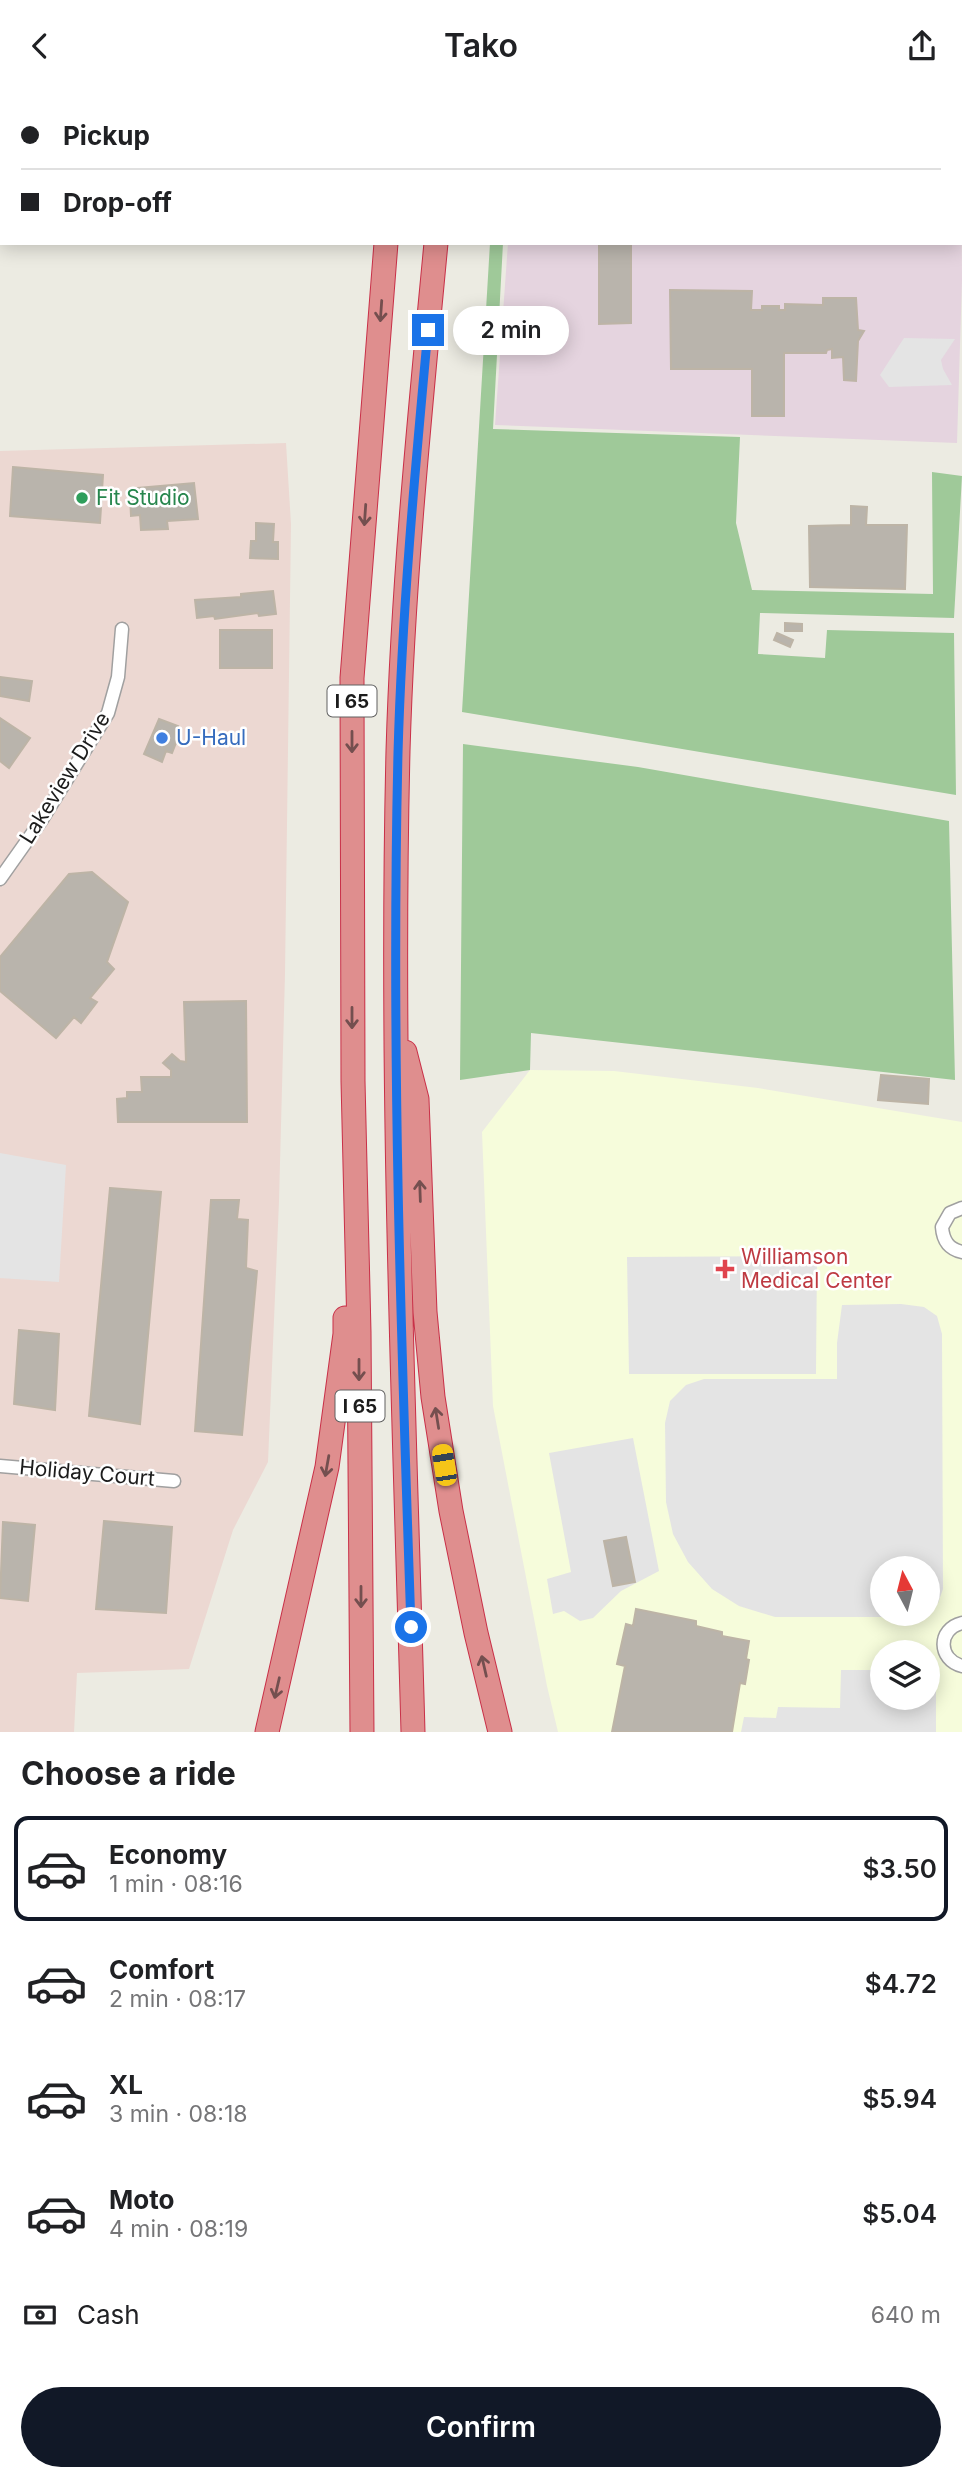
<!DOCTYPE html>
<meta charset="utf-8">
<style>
body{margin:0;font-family:Inter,sans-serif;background:#f2f2f2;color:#202124;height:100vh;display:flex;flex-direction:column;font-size:26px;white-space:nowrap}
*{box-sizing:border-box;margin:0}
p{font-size:23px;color:#757577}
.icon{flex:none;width:38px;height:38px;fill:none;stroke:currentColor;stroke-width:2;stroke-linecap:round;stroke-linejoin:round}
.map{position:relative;height:1641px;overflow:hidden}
.side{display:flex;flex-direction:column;background:#fff;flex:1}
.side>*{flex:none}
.banner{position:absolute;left:0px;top:0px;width:962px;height:154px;box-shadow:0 4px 18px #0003;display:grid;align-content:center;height:154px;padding:0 21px;background:#fff}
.needle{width:46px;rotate:353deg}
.controls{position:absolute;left:870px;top:1465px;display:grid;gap:14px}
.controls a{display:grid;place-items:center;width:70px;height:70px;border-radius:50%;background:#fff;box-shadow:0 4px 18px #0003;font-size:35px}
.end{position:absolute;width:32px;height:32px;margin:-16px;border:9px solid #1a73e8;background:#fff;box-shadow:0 0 0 4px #fff}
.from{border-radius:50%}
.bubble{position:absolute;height:49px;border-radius:24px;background:#fff;box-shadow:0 4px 18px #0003;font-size:23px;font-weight:600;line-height:49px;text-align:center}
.car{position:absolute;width:21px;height:42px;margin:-21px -10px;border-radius:9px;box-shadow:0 0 5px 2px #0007;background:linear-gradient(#f5c518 24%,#345 0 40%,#f5c518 0 76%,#345 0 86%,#f5c518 0)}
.banner b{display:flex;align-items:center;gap:24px;height:66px;font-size:26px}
.banner b+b{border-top:2px solid #e0e0e0}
.banner i{width:18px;height:18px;background:#202124}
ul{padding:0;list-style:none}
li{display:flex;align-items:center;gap:21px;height:105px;margin:0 14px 10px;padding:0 7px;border:4px solid transparent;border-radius:14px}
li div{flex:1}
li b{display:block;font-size:26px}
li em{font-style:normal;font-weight:600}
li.current{border-color:#111827}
li>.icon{width:63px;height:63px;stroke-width:1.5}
h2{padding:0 21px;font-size:32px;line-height:84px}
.pay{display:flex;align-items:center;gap:18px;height:77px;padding:0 21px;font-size:26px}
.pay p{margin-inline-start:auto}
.cta{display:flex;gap:14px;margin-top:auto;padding:14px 21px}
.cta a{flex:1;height:80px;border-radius:42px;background:#111827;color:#fff;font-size:28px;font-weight:600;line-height:80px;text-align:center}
header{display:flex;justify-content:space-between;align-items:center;height:91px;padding:0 21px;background:#fff;font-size:32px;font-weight:600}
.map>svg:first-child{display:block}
</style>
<header><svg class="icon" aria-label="back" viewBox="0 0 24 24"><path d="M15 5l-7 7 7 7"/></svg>Tako<svg class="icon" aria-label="share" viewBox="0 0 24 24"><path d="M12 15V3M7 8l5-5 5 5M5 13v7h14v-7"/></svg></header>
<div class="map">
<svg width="962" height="1641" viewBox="0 0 962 1641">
<rect width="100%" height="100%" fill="#ecebe2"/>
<path fill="#ecd8d2" d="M286,352L291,433L285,883L279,1110L268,1371L233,1439L189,1578L77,1582L74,1641H0V360Z"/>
<path fill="#e5d4df" d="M961,44L962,189L957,352L495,334L508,152H961Z"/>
<path fill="#f6fcdb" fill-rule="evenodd" d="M530,979L614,980L758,997L962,1031V1641H558L547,1595L493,1315L482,1041ZM882,1477H928V1522H882ZM882,1561H928V1606H882Z"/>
<path fill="#9fc999" d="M490,152H503L493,338L740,346L736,432L752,499L933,503L932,381L962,385L954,527L760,522L758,563L825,567L827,539L954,542L956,704L462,621Z
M463,653L638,676L949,730L955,989L531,942L530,979L460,989Z"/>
<path fill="#e4e4e4" d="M904,247L955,248L941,269L943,278L952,294L889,296L880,284Z
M0,1062L66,1074L59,1191L0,1187Z
M817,1165L816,1283H629L627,1166Z
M901,1213L924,1216L937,1225L942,1243L943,1498L938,1512L928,1521V1477H882V1522L922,1523L908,1526H775L739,1515L712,1498L688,1471L673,1443L666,1411L665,1332L670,1310L686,1294L704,1288H837V1252L842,1214Z
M633,1347L659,1480L621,1500L593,1527L580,1530L564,1520L553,1523L547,1488L571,1481L549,1362Z
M841,1579H882V1606H928V1590H936V1641H741L744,1626L776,1627L778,1616L840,1617Z"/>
<path fill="#b9b4ac" stroke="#bdb4a6" stroke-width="2" d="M599,152H631V232L599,233Z
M670,199L752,200L751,219H762V215H779V219H785V213L823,214V207H856L858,239L864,240L858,250L856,290L844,289L843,266L832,267V258L827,259L826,262H784V325H752V278H671Z
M13,376L103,384L100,432L10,425Z
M194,392L198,428L167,430L168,438L141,439L140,424L131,425L130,403H138V397Z
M851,415L867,416L866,434H907L905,498L810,496L809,435L851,434Z
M256,432L274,433L273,451H278V468L250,467L251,450H256Z
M273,500L276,523L259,525L258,522L215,528L214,525L197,527L195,509L241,506V503Z
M785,532L802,533V540H785Z
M220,539H272V577H220Z
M777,542L793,549L790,556L774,549Z
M0,586L32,590L29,610L0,605Z
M0,627L30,647L9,677L0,670Z
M159,628L178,635L175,642L179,644L172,662L166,660L162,671L144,663Z
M92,781L128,811L107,871L114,878L90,907L97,911L81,932L74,926L56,947L0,900V866L69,783Z
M246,910L247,1031H118L117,1008L127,1007V1001H142L141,986H171V979L163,972L172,963L180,970L186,971L184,911Z
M881,984L929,988L928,1013L878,1009Z
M110,1097L161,1101L140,1333L89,1325Z
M211,1109H239L237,1128L248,1129L246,1177L257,1180L242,1344L195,1340Z
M19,1239L59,1243L55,1319L14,1313Z
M104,1430L172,1436L166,1522L96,1518Z
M3,1431L35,1434L28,1510L0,1507Z
M626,1446L635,1491L613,1495L604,1450Z
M636,1518L696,1530V1535L722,1541V1545L749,1550L746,1568L749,1569L745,1593L740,1592L732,1641H612L625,1575L617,1573L626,1533L633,1535Z"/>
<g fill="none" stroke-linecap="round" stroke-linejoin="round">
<g stroke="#a0a0a0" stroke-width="15">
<path id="minor" d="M0,788L41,730L108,622L118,586L122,538
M962,1117L950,1122L942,1136C943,1150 949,1158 962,1161
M0,1375L174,1390
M962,1532C937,1538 938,1569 962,1575"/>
</g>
<g stroke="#c93048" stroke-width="25">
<path id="motorway" d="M402,2V0
M454,2L455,0
M405,961L417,1008L425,1221L433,1306L451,1420L476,1542L500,1641
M267,1641L327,1376L345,1243V1227
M362,1641L359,1241L353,990L352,587L386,152
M413,1641C404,1314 390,987 398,660C403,490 420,321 436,152"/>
</g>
<use href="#minor" stroke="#fff" stroke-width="12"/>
<use href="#motorway" stroke="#df8e8e" stroke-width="23"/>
</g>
<defs><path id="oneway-shaft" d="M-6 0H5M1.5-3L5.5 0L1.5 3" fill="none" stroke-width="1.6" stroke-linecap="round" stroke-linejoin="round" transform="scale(1.75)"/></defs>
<g stroke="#744f4f">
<use href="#oneway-shaft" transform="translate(381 220) rotate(94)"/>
<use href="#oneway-shaft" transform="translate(365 424) rotate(94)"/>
<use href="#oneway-shaft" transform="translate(352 651) rotate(90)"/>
<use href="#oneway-shaft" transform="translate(352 927) rotate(90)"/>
<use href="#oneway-shaft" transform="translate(420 1100) rotate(-92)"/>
<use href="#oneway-shaft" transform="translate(359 1279) rotate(90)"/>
<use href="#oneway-shaft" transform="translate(437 1327) rotate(-99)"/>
<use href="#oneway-shaft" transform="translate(327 1375) rotate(100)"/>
<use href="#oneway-shaft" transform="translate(361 1506) rotate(90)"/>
<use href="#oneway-shaft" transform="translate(484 1575) rotate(-103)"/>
<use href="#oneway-shaft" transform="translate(277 1597) rotate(103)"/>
</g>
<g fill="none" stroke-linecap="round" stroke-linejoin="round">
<path stroke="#1a73e8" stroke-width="9" d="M411,1536C401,1245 391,953 398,662C402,520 415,380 428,239"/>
</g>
<circle fill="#2e9e5b" stroke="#fff" stroke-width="2.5" cx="82" cy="407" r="7"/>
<circle fill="#3f7fe0" stroke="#fff" stroke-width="2.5" cx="162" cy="647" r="7"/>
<path fill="#e0444e" stroke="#fff" stroke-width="2.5" d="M721.5 1167.5h7v7h7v7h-7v7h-7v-7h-7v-7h7z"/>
<g text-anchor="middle" stroke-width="5" stroke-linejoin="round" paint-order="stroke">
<g fill="#fff" stroke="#606060" stroke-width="2">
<rect x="327.5" y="594.5" width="49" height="31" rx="5"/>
<rect x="335.5" y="1299.5" width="49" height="31" rx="5"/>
</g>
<g font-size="19" font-weight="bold" fill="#1c1c1c">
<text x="352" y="617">I 65</text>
<text x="360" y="1322">I 65</text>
</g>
<g font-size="21" fill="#27864d" stroke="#fff" text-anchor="start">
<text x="96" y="414">Fit Studio</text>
</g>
<g font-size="21" fill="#366cbe" stroke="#fff" text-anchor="start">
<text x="176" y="654">U-Haul</text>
</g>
<g font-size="21" fill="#1c1c1c" stroke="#fff">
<text transform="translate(65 687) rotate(-58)" y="7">Lakeview Drive</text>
<text transform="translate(87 1382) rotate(5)" y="7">Holiday Court</text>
</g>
<g font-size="21" fill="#be3a42" stroke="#fff" text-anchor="start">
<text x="741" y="1173">Williamson<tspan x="741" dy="24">Medical Center</tspan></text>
</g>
</g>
</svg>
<div class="controls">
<a><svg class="needle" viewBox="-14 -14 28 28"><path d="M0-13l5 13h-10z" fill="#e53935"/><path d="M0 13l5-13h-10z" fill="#757577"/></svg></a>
<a><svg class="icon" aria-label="layers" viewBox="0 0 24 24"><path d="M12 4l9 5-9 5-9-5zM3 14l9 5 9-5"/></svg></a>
</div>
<i class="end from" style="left:411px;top:1536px"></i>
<i class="end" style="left:428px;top:239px"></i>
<div class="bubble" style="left:453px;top:215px;width:116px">2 min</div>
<i class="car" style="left:444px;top:1374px;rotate:351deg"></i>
<div class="banner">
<b><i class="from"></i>Pickup</b>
<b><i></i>Drop-off</b>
</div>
</div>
<section class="side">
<h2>Choose a ride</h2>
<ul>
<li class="current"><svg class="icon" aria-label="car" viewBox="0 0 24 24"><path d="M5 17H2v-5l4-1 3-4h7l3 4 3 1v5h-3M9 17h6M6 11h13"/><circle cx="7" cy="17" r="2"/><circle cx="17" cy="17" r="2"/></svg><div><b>Economy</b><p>1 min · 08:16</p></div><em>$3.50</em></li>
<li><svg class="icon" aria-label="car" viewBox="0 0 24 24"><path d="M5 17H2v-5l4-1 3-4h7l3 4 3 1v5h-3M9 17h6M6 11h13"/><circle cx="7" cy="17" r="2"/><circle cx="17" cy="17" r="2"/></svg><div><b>Comfort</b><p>2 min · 08:17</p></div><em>$4.72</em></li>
<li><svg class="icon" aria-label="car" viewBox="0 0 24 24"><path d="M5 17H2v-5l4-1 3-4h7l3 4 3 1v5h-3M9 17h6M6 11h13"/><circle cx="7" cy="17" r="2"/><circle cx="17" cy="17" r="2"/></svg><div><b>XL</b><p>3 min · 08:18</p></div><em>$5.94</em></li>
<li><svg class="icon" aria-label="car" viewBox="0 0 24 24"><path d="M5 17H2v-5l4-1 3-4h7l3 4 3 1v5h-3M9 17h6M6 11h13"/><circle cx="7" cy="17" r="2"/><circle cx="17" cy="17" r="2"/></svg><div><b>Moto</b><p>4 min · 08:19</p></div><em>$5.04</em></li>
</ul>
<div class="pay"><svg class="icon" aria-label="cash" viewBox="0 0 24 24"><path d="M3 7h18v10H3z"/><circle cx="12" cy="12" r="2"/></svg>Cash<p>640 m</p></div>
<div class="cta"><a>Confirm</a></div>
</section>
